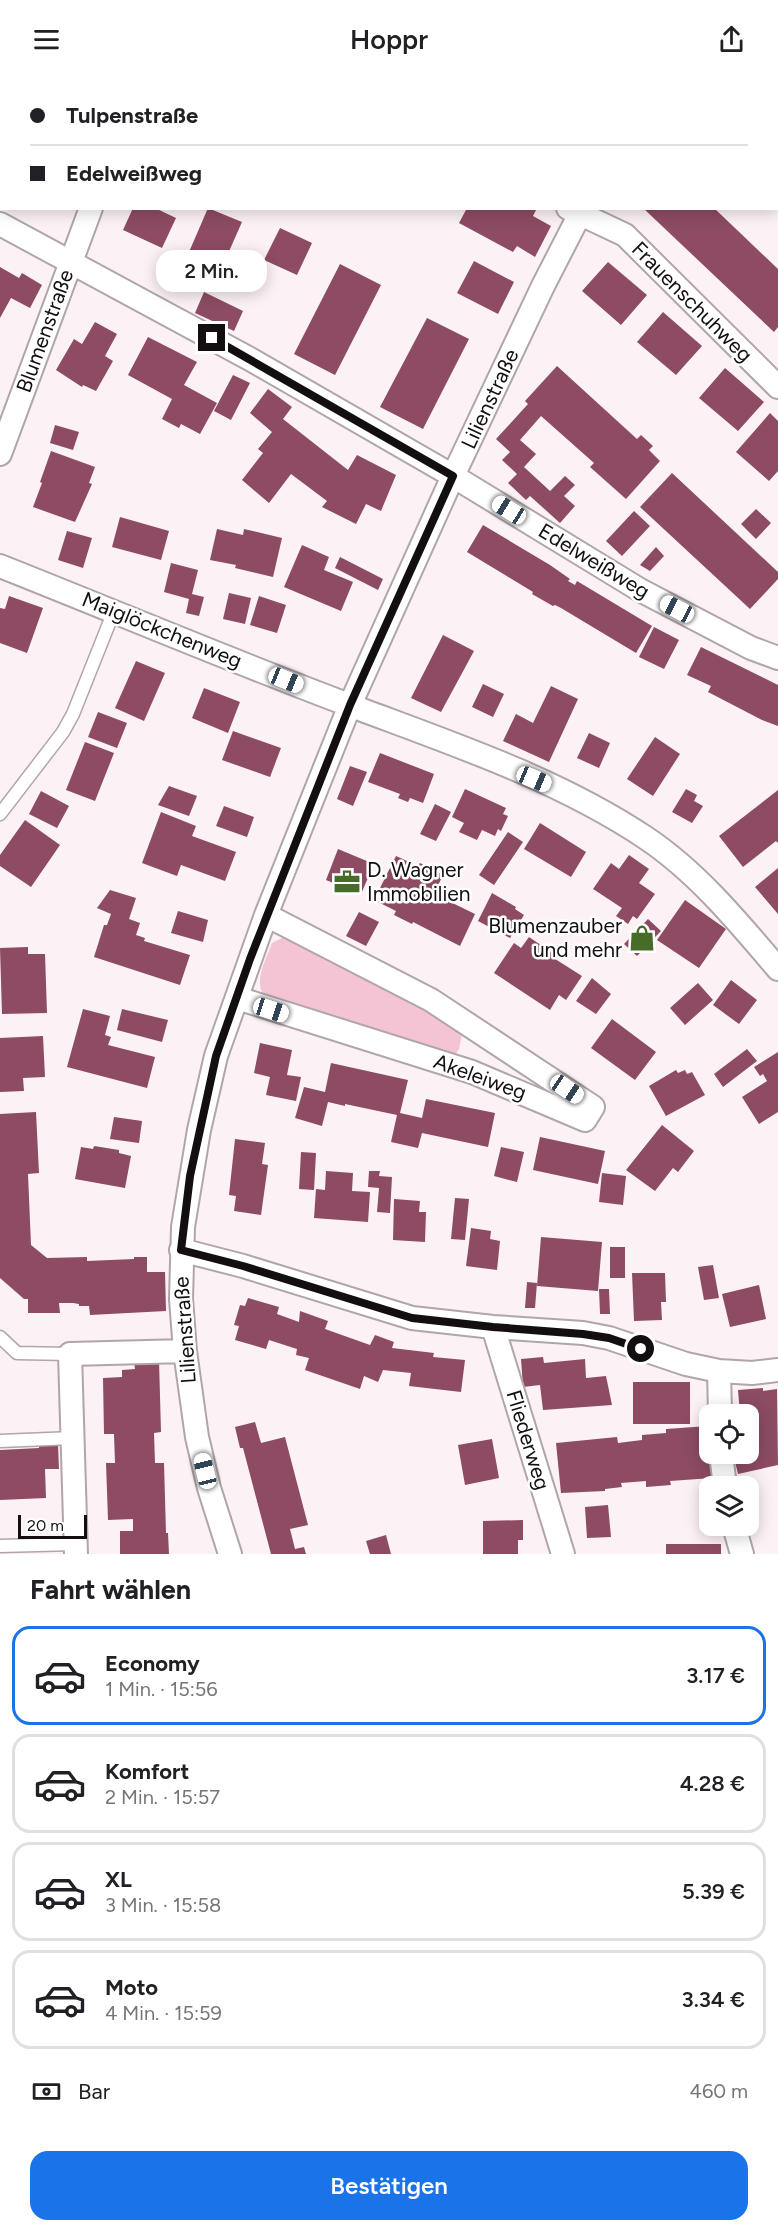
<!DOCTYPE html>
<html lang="de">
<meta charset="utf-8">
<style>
body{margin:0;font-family:Figtree,sans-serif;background:#f2f2f2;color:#202124;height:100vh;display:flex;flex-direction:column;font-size:22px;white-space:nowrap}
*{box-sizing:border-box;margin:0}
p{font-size:20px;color:#757577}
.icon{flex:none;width:33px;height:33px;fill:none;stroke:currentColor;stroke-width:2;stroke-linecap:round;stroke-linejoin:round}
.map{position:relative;height:1476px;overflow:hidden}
.details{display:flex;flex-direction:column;background:#fff;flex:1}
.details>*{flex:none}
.hud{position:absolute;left:0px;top:0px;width:778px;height:132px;box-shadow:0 3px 15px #0003;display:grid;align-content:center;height:132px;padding:0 30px;background:#fff}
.controls{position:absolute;left:699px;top:1326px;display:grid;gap:12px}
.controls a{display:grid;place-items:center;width:60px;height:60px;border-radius:12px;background:#fff;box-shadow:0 3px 15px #0003;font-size:30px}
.scale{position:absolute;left:18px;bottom:15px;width:69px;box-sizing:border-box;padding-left:6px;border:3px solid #130f10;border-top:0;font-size:16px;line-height:21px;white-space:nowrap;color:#130f10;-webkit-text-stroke:4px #fff;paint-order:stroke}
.end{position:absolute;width:27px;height:27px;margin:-14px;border:8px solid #130f10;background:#fff;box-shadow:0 0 0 3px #fff}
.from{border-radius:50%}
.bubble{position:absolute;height:42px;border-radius:18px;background:#fff;box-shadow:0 3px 15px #0003;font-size:20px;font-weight:600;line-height:42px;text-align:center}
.car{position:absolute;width:18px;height:36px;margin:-18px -9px;border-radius:8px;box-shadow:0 0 4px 2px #0007;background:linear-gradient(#fff 24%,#345 0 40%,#fff 0 76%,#345 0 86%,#fff 0)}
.hud b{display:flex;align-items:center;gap:21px;height:57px;font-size:22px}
.hud b+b{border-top:2px solid #e0e0e0}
.hud i{width:15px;height:15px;background:#202124}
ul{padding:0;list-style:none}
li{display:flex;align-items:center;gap:18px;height:99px;margin:0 12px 9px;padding:0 18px;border:3px solid #e0e0e0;border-radius:18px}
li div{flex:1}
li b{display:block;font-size:22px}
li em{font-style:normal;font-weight:600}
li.selected{border-color:#1a73e8}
li>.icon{width:54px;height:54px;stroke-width:1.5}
h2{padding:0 30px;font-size:27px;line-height:72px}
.pay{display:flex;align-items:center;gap:15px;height:66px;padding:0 30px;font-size:22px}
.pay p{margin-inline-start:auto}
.button{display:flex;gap:12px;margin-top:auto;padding:12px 30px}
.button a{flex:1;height:69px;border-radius:18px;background:#1a73e8;color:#fff;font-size:24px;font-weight:600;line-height:69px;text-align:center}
header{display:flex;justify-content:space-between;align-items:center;height:78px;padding:0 30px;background:#fff;font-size:27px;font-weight:600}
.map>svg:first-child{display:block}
</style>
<header><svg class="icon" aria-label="menu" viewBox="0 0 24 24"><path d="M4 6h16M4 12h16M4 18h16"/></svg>Hoppr<svg class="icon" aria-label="share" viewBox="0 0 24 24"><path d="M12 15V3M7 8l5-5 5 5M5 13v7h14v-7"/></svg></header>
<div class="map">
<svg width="778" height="1476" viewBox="0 0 778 1476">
<rect width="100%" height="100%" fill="#fcf1f4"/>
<path fill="#f5c4d4" d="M284,859L463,951L459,971L454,979L266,920C252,905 266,882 272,865Z"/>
<path fill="#8d4b64" d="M133,130H155L176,140L162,170L123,152Z
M208,130L242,144L219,196L186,181Z
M467,130H537L533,138L551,148L535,179L517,168L513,174L459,145Z
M643,130H714L778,191V249L774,254Z
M280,150L312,165L297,197L264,182Z
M474,183L514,204L498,236L457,215Z
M608,184L647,217L621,247L582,213Z
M340,186L381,207L335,297L294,276Z
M0,189L19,200L22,195L42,207L30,230L11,220L0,240Z
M204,214L243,233L234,253L195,235Z
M663,234L702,268L676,297L637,264Z
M427,240L469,261L423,351L380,329Z
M95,244L117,256L105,278L113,283L96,313L83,307L82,309L56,292L74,261L82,266Z
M148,259L197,284L184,307L217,325L200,356L181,346L179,350L162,341L172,321L128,297Z
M557,288L637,361L641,357L653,368L649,372L660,383L626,421L590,389L594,385L541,338L520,362L536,376L524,389L550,413L565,398L575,407L564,418L575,428L560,445L530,418L526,422L508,405L517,396L502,382L510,374L496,361L528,326L525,323Z
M725,290L764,324L738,353L699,320Z
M233,297L250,305L231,342L214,333Z
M268,311L292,329L283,341L348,392L357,377L396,397L381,433L366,426L356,446L322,429L327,423L291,396L269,425L242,402L263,375L258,371L272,354L250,335Z
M770,335L778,343V393L769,403L736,374Z
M55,347L79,354L73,372L50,365Z
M51,373L95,389L89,405L92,406L75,444L33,429L42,405L40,404Z
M672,395L778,494V501L750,531L640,429Z
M756,431L771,445L756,461L741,446Z
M634,433L650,448L622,478L606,463Z
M120,439L169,453L161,482L112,469Z
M483,447L550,487L570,501L568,503L575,507L577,503L652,548L636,575L561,530L555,527L553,528L532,516L533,514L467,474Z
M217,451L243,457L244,451L282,460L273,499L235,490L236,487L210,482Z
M67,453L92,460L83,490L58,482Z
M302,467L329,479L324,492L353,504L341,533L284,509Z
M656,469L664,478L650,493L640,487Z
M340,479L383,501L378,512L335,490Z
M171,485L198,492L192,516L204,519L199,538L186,535L189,521L164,514Z
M229,515L251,520L245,546L223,541Z
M9,518L43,530L27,575L0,565V530L5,531Z
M259,518L286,527L277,555L250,547Z
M654,549L679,562L664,591L639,579Z
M443,557L474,573L441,634L411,620Z
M701,569L778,607V648L762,642L708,614L711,608L687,597Z
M136,583L165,595L144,643L115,630Z
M483,606L504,616L493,639L472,629Z
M551,608L578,621L549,684L503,663L516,636L533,645Z
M204,610L240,624L228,655L192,640Z
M98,634L127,645L117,670L88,659Z
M233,653L281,670L270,699L222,682Z
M589,655L610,665L599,690L577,680Z
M655,659L680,676L653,718L627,701Z
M85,664L114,675L95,723L66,712Z
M380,675L434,696L423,725L410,720L408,724L398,720L400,716L368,704Z
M350,688L367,694L353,728L337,721Z
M169,708L197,718L189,738L158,727Z
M465,711L506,730L503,736L508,738L501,753L498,751L495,758L482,752L477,762L459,754L464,745L452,739Z
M686,711L697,717L694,723L703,728L692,745L672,734Z
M778,712V765L776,763L743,789L719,758Z
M41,713L69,728L57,750L29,736Z
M435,726L451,734L436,763L420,756Z
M224,728L254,739L247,759L216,748Z
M161,734L196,748L192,758L236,774L225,803L181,787L177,798L142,785Z
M25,742L60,767L31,809L0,788V777Z
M540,745L586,774L571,799L524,771Z
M508,754L523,764L494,807L479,797Z
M338,771L374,786L361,816L326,802Z
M629,777L649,791L639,805L655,816L637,841L633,838L628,846L616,838L622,830L593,811L611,785L619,791Z
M396,778L418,788L420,785L443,797L434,816L475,836L460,868L413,844L412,846L394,837L396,833L374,822Z
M778,790V836L755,809Z
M110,812L136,820L129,841L140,845L136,857L145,860L144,863L190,877L180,907L94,879L104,847H107L111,836L97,830Z
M492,815L516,829L515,831L524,837L510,860L478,843Z
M685,822L726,851L699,890L657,862Z
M178,833L208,842L203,864L171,855Z
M359,834L379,844L366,868L346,858Z
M648,841L661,853L637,878L624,866Z
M529,859L554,876L552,879L582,898L566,922L559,917L550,932L494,895L514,865L521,870Z
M28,869V876H45L47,935L2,936L0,870Z
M592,900L611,916L596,936L576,923Z
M731,902L757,922L739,946L713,927Z
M698,905L713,922L685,947L670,930Z
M83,931L110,938L105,957L111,959L108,967L155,979L147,1010L67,989Z
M122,931L168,942L162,964L117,952Z
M612,941L656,974L635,1002L591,970Z
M43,958L45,999L23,1000L24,1013L0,1014V960Z
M260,965L292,972L287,997L301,999L296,1023L266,1017L270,999L254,995Z
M747,971L757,983L723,1009L714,996Z
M778,974V1034L759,1046L742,1019L767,1003L763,996L760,998L754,989Z
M331,985L408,1002L400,1035L422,1040L426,1021L495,1035L488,1069L422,1055L418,1070L391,1064L397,1037L345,1026V1028L328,1024L322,1048L295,1040L304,1009L325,1014Z
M676,992L678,995L685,992L687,996L692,994L705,1017L666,1038L649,1008Z
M36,1034L39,1095L28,1096L31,1167L47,1180L87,1179V1183L134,1181V1179H147V1194H165L166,1233L90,1237L89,1228H79V1226L73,1225H59L60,1235H28V1221H24L0,1200V1036Z
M114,1039L142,1043L139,1065L110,1061Z
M662,1047L694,1073L678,1094L673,1090L655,1113L626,1092Z
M540,1059L605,1073L598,1106L533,1092Z
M235,1061L265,1065L262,1086L268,1087L261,1137L234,1133L236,1118L229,1117Z
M94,1068L119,1072V1075L131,1078L125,1110L75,1101L81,1069L93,1071Z
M501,1069L524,1074L517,1104L494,1098Z
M301,1074L316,1075L314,1112L299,1111Z
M326,1093L353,1095L352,1113L370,1114L368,1144L314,1140L316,1111L325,1112Z
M369,1093H380L379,1098L392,1099L390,1135L377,1134L379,1110L368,1109Z
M602,1095L626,1098L623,1127L599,1124Z
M455,1120L469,1121L465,1162L451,1161Z
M394,1121L420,1123L419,1134H426L425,1164L393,1162Z
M471,1150L491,1153L490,1161L500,1163L497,1192L466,1188Z
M541,1159L602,1164L598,1213L537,1208Z
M610,1169H625V1200H610Z
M713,1187L719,1220L704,1222L698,1189Z
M632,1195H665L666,1224H661L662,1242L634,1243Z
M527,1204L537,1205L535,1230H525Z
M759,1207L766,1241L730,1249L722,1216Z
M599,1211H609L610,1236H600Z
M248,1220L279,1229L277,1236L299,1244L300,1233L328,1243L325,1251L370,1267L375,1257L394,1264L392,1270L434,1275L433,1279L465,1282L461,1314L409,1308L411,1295L383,1292L378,1304L364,1298L360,1311L305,1292L309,1280L296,1277L297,1271L269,1262L266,1271L235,1262L239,1248L234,1247L240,1227L245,1228Z
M543,1279L544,1285L585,1281L586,1300L606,1298L612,1327L543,1332L540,1307L523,1309L521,1281Z
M159,1282L161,1354L154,1355L155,1385H164L166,1455H168L169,1476H120V1453H133V1441L108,1442L106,1385H115L114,1356H104L103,1300L122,1299V1292L135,1291L134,1283Z
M633,1304H690V1346H633Z
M763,1310V1313L777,1311L778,1387L738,1396L733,1376H748V1336H740L738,1312Z
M255,1344L261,1365L285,1359L308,1447L290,1451L295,1471L304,1469L306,1476H271L243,1370H240L235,1349Z
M708,1348L712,1400L670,1403L671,1407L646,1409V1403L621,1405L622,1409L605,1411V1413L561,1415L556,1365L617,1359L618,1365L642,1362V1357L666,1355V1351Z
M492,1361L499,1400L465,1407L458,1367Z
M39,1367H58L59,1391H45L46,1420L0,1422V1372L39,1370Z
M608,1427L611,1459L587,1460L585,1429Z
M523,1442V1462H518V1476H483V1443Z
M386,1457L391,1476H370L366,1463Z
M666,1466H721V1476H666Z"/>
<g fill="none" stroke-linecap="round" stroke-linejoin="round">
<g stroke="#b0a6a9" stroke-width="15">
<path id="lane" d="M0,736L63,654L73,636L114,533
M0,1259L17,1275L70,1276
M0,1363L73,1360
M0,1468L75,1466"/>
</g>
<g stroke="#b0a6a9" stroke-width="26">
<path id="street" d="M142,2L143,0
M657,2L658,0
M568,130L625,157L778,309
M0,146L250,281L453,398L640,512L751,570L778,580
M0,376L91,130
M0,488C116,534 232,583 349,627C450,665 556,700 646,760C697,794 739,845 778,891
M237,920L472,994L585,1042L593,1029L431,922L266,837
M181,1172L243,1188L412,1240L493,1249L583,1255L609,1260L686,1286L719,1293L752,1295L778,1292
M493,1249L563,1476
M719,1293L720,1336
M721,1376L725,1408
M734,1448L742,1476
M76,1476L70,1276L185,1273
M230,1476L209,1410L197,1359L185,1273L181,1221L183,1149L199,1052L216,978L266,837L350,627L453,398L543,208L583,130"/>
</g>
<path stroke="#a29a9c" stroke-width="4" stroke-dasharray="4.5 4.5" stroke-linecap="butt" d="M0,9L2,10"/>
<use href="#lane" stroke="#fff" stroke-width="12"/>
<use href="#street" stroke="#fff" stroke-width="22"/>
</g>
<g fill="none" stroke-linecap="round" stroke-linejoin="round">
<path stroke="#130f10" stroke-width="8" d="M212,260L453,398L350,627L250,881L216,978L208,1015L190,1098L181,1172L243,1188L412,1240L493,1249L583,1256L609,1260L641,1271"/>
</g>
<defs>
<g id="office-bare" transform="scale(2.07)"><path d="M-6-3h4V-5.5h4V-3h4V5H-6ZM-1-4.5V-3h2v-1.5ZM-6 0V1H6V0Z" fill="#466c27" stroke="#fff" stroke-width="2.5" paint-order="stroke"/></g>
<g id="shop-bare" transform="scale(2.07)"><path d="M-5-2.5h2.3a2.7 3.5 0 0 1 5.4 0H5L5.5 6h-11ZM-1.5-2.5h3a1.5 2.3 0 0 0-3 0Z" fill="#466c27" stroke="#fff" stroke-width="2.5" paint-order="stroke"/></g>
</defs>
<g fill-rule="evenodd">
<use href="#office-bare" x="347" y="804"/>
<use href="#shop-bare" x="642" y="860"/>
</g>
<g text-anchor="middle" stroke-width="5" stroke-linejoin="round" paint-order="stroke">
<g font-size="21" fill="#130f10" stroke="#fff">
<text transform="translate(692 224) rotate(45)" y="7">Frauenschuhweg</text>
<text transform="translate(45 253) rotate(-70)" y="7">Blumenstraße</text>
<text transform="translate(490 321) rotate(-65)" y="7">Lilienstraße</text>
<text transform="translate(594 483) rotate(31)" y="7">Edelweißweg</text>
<text transform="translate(162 552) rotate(22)" y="7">Maiglöckchenweg</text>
<text transform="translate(480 999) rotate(20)" y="7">Akeleiweg</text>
<text transform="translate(185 1252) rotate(-94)" y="7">Lilienstraße</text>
<text transform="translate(528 1362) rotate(73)" y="7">Fliederweg</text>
</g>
<g font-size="21" fill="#130f10" stroke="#fff" text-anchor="start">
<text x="367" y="799">D. Wagner<tspan x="367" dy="24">Immobilien</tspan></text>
<text x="622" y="855" text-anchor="end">Blumenzauber<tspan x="622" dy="24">und mehr</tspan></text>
</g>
</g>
</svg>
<div class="controls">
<a><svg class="icon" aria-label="locate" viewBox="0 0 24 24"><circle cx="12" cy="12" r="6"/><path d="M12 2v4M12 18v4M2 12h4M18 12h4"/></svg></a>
<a><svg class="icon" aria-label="layers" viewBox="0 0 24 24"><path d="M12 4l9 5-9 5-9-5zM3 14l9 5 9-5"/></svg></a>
</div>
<div class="scale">20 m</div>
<i class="end from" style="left:641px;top:1271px"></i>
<i class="end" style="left:212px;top:260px"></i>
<div class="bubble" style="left:156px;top:172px;width:111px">2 Min.</div>
<i class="car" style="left:509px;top:432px;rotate:302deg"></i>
<i class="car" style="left:677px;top:531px;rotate:298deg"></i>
<i class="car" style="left:286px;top:602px;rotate:112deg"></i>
<i class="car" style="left:534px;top:701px;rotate:113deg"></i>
<i class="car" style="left:271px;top:932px;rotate:108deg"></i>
<i class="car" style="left:567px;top:1011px;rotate:124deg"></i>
<i class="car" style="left:205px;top:1393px;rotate:346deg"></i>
<div class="hud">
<b><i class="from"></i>Tulpenstraße</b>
<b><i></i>Edelweißweg</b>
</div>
</div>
<section class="details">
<h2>Fahrt wählen</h2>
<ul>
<li class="selected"><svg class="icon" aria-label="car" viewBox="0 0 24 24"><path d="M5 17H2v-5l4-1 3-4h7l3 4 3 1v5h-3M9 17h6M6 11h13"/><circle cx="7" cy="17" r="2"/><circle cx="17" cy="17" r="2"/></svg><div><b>Economy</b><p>1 Min. · 15:56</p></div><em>3.17 €</em></li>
<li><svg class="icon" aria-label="car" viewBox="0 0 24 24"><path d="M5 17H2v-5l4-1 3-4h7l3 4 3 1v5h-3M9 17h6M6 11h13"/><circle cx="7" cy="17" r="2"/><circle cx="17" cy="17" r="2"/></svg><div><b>Komfort</b><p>2 Min. · 15:57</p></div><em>4.28 €</em></li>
<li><svg class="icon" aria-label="car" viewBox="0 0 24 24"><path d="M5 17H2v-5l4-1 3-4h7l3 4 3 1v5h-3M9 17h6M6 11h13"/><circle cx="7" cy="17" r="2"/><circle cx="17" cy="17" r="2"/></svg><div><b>XL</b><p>3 Min. · 15:58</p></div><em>5.39 €</em></li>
<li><svg class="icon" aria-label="car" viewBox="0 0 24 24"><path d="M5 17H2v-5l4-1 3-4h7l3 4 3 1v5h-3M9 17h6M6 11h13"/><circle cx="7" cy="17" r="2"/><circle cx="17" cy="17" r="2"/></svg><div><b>Moto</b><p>4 Min. · 15:59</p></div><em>3.34 €</em></li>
</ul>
<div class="pay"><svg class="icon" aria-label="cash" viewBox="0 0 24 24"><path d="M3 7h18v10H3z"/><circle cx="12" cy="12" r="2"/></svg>Bar<p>460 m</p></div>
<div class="button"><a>Bestätigen</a></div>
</section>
